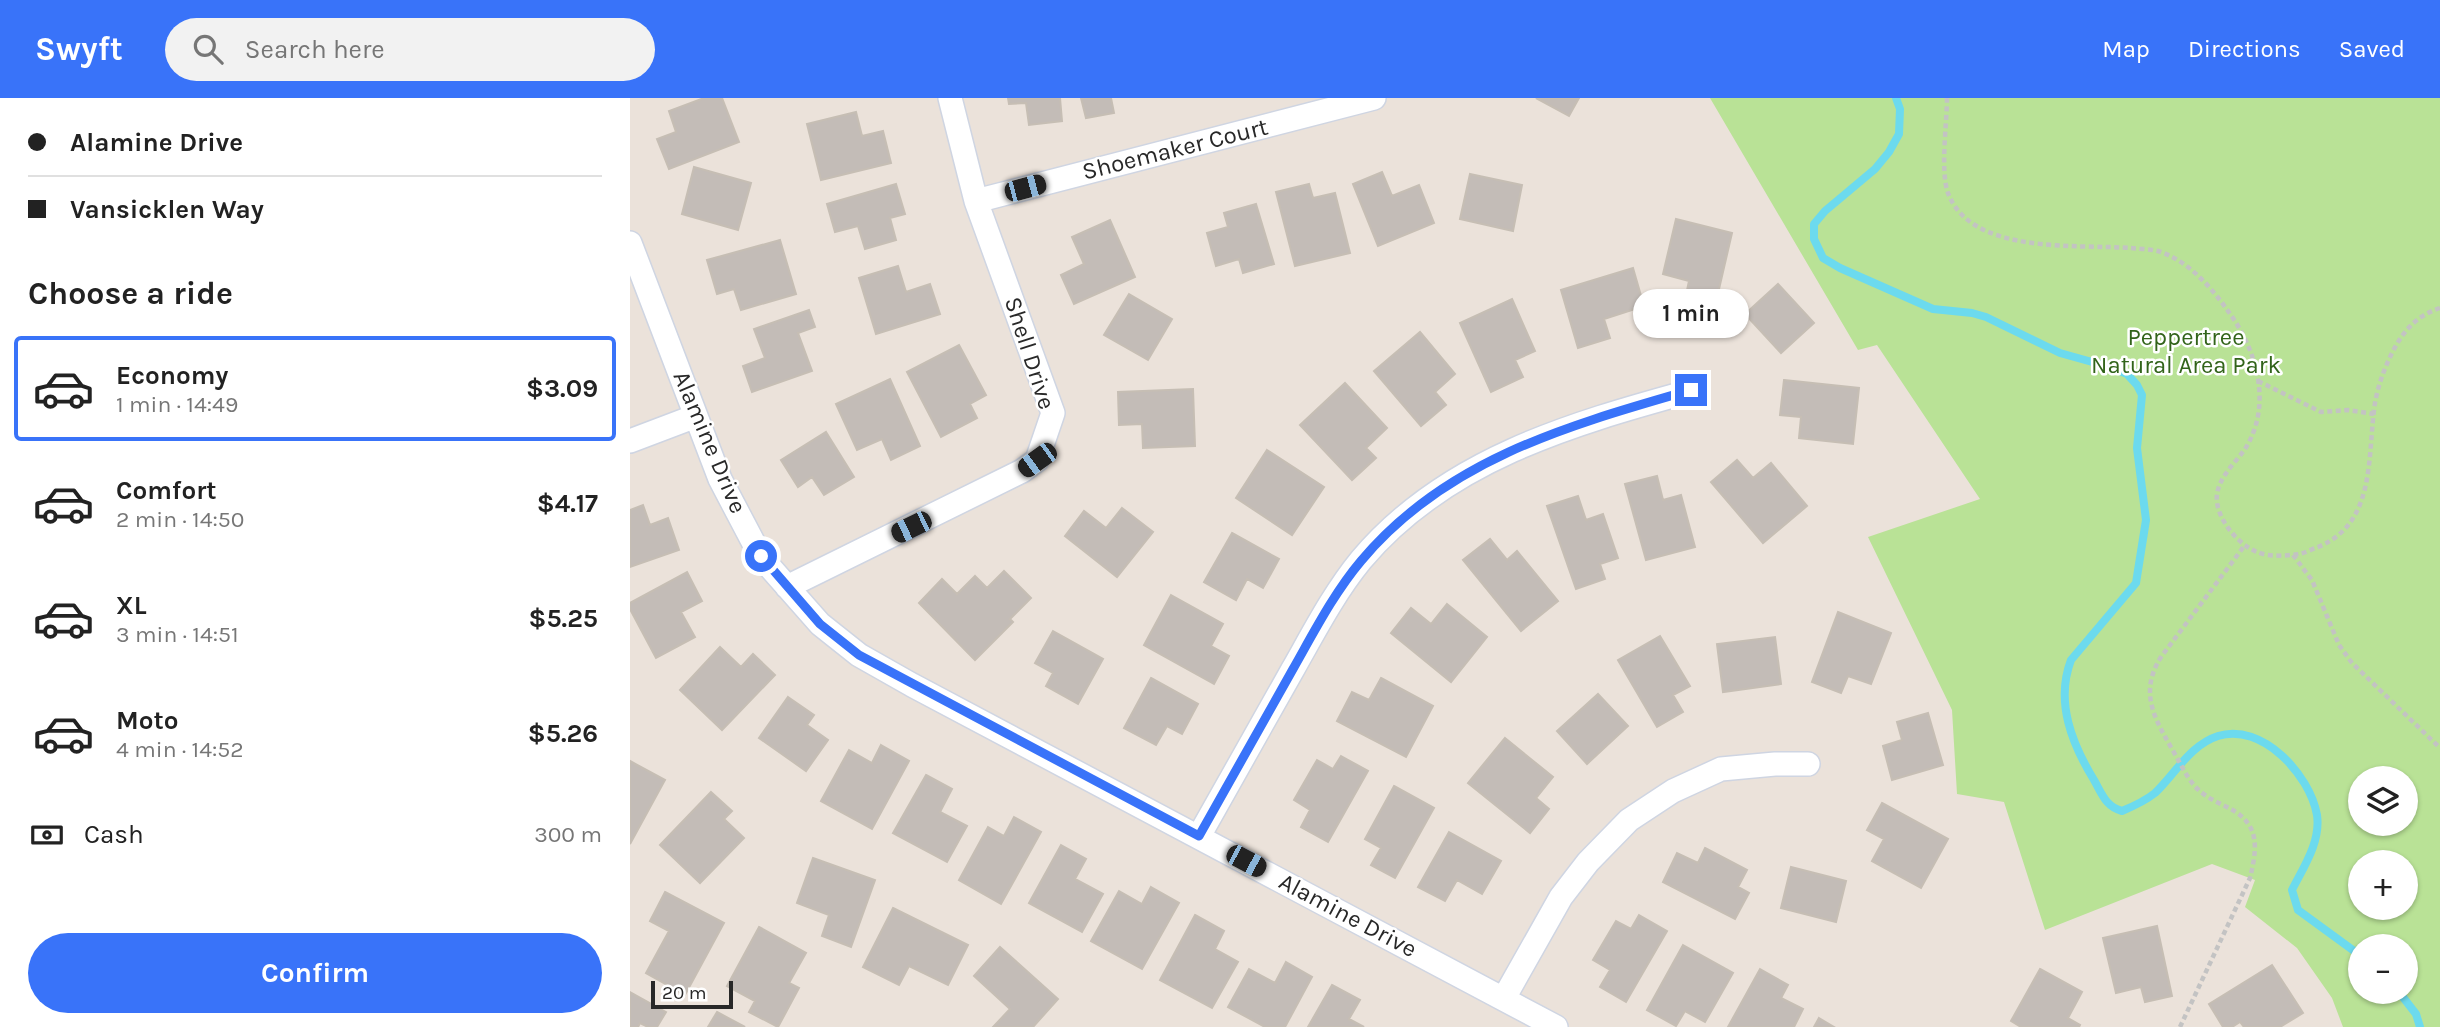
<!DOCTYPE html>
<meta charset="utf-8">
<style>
body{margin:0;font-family:Karla,sans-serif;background:#f2f2f2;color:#222;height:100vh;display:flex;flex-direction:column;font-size:26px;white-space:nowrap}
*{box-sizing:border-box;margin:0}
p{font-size:23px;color:#767676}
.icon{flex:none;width:38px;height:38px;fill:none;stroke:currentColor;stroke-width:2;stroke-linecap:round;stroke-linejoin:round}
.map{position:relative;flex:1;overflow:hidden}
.sheet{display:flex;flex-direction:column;background:#fff;width:630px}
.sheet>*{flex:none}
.guide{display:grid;align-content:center;height:154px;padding:0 28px;background:#fff}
.tools{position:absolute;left:1718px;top:668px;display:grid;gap:14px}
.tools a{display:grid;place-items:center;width:70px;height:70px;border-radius:50%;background:#fff;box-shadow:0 2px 5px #0004;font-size:35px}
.scale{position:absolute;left:21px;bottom:18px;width:82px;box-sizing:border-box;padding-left:7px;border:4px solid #282828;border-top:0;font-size:19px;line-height:24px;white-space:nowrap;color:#282828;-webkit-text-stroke:5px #fff;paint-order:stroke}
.end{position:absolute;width:32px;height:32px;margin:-16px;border:9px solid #3973f9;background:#fff;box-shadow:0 0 0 4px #fff}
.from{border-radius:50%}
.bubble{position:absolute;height:49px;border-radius:24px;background:#fff;box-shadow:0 2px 5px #0004;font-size:23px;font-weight:700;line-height:49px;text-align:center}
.car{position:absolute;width:21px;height:42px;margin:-21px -10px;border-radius:9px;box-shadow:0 0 5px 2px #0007;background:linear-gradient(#222 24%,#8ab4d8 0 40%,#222 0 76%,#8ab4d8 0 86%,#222 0)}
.guide b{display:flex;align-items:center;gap:24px;height:66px;font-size:26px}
.guide b+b{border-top:2px solid #e0e0e0}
.guide i{width:18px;height:18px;background:#222}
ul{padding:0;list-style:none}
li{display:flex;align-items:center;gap:21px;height:105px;margin:0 14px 10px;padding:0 14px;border:4px solid transparent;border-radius:7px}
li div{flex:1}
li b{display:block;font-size:26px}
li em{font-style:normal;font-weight:700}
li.selected{border-color:#3973f9}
li>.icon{width:63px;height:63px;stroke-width:1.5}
h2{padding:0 28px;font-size:32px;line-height:84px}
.pay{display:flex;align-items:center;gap:18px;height:77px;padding:0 28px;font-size:26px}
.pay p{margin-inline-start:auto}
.primary-button{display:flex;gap:14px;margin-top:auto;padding:14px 28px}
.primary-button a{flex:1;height:80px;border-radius:42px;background:#3973f9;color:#fff;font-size:28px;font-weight:700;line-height:80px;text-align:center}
header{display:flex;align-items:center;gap:42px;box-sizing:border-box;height:98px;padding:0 35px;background:#3973f9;color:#fff}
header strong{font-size:33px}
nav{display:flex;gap:38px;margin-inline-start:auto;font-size:24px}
.search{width:490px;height:63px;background:#f2f2f2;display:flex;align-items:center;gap:18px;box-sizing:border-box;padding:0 24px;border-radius:38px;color:#767676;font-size:26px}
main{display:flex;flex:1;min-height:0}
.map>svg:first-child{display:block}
</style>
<header>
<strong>Swyft</strong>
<div class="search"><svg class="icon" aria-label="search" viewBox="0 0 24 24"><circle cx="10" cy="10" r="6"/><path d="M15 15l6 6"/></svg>Search here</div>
<nav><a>Map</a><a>Directions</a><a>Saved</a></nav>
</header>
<main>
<section class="sheet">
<div class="guide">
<b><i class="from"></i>Alamine Drive</b>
<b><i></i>Vansicklen Way</b>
</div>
<h2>Choose a ride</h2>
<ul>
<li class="selected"><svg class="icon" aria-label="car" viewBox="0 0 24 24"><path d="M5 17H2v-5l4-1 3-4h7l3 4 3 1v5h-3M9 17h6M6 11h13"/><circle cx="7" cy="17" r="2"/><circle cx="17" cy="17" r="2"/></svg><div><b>Economy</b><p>1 min · 14:49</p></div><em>$3.09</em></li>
<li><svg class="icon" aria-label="car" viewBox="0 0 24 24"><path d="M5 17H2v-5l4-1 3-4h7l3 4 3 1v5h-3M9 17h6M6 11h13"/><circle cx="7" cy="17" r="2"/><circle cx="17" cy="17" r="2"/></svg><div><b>Comfort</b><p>2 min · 14:50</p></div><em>$4.17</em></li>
<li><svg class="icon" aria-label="car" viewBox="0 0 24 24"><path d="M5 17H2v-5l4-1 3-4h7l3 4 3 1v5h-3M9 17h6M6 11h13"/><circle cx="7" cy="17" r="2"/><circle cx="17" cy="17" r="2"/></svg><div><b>XL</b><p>3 min · 14:51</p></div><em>$5.25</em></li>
<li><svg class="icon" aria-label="car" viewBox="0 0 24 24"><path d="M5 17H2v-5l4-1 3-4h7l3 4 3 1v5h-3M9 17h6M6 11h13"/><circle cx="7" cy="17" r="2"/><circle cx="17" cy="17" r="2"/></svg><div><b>Moto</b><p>4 min · 14:52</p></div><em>$5.26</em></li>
</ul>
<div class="pay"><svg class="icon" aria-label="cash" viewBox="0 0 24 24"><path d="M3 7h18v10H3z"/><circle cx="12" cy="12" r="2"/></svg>Cash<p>300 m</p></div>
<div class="primary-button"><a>Confirm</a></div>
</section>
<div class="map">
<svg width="1810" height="929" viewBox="0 0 1810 929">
<rect width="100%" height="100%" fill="#ebe2da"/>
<path fill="#b9e296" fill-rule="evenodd" d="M1080,0H1810V929H1713L1702,900L1667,850L1615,809L1625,782L1582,766L1415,832L1374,704L1327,696L1322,612L1238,439L1350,401L1247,247L1228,252ZM1731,681H1776V726H1731ZM1731,765H1776V810H1731ZM1731,849H1776V894H1731Z"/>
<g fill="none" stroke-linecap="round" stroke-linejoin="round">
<path stroke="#6cdaee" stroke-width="8" d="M1266,0L1270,11L1269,36L1259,54L1245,71L1195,113L1184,126V141L1193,160L1210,170L1303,211L1342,215L1356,219L1430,255L1480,269L1497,276L1507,287L1512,297L1507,350L1516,422L1506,485L1441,562C1425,604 1442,646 1464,682C1472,696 1476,709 1492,713C1504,708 1515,703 1525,695C1545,676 1560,647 1588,638C1632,624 1680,677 1687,717C1691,744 1673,770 1662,792L1668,812L1731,858
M1769,894L1786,916L1790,929"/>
</g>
<path fill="#c3bcb7" stroke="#c6beb4" stroke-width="2" d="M74,0H92L109,44L39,71L27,41L46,34L39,13Z
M378,0H430L432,23L399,27L396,5L379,6Z
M451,0H481L484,15L456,20Z
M906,0H949L939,18Z
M226,14L232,38L253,33L261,65L191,82L177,26Z
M64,69L121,85L108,132L52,116Z
M752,74L762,98L789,87L804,125L748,148L723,86Z
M840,76L892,87L883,133L830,121Z
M266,86L275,116L260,120L266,142L235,151L228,128L205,134L197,106Z
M679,86L683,100L705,95L720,155L665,168L646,94Z
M626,106L644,166L613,175L609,161L586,168L577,135L598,129L594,115Z
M1046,121L1102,135L1086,204L1056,197L1059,183L1033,176Z
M480,122L505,179L444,206L431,177L454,166L442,139Z
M150,142L166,196L111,212L104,191L87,196L77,162Z
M268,168L276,194L300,186L310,216L246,236L229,180Z
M1003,170L1014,208L974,221L980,240L948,250L931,192Z
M1148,186L1184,225L1151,255L1115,216Z
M499,196L542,221L518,262L474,237Z
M882,201L905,253L885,262L893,279L861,294L830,225Z
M179,212L185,229L168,235L182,273L122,294L113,268L135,260L124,231Z
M790,234L825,276L805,294L816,307L791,328L744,273Z
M329,247L356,297L340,306L347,320L311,339L277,274Z
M260,281L290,348L261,362L252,341L227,352L206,306Z
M1154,282L1229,290L1223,346L1169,340L1171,319L1150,317Z
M715,285L757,330L736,350L746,360L722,382L670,327Z
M563,291L565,348L513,350L512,326L489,327L488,294Z
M196,334L224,379L194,397L182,379L168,389L151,362Z
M637,352L694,389L662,437L606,400Z
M1107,362L1123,380L1141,365L1177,408L1133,445L1081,384Z
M1027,378L1033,402L1051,397L1065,449L1016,462L995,386Z
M948,398L956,422L973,416L988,460L970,466L975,481L946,491L917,408Z
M13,407L20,427L38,420L49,452L0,469V412Z
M492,410L523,434L487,479L435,438L454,413L476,430Z
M602,435L649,461L633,490L617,481L606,502L574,484Z
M860,441L877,462L887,453L928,503L891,533L833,462Z
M374,473L401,500L380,521L383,524L345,562L289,505L312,481L327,496L345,478L357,490Z
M57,474L72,503L51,514L65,539L26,560L0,511V505Z
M541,497L593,526L581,548L599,558L584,586L514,547Z
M817,506L857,539L821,584L761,535L781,510L801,526Z
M1208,514L1261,535L1241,586L1218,578L1211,595L1182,584Z
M423,533L473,561L448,606L416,588L423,575L405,565Z
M1030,538L1060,588L1043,597L1053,614L1027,629L988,562Z
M1145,539L1151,586L1093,594L1087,546Z
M90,549L111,569L123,556L145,577L92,632L50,592Z
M521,580L568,606L552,636L537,628L526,647L494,630Z
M751,580L803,608L776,659L707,623L722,594L739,602Z
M968,596L998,628L957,666L927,633Z
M158,599L184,617L177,627L198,642L176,673L129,640Z
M1298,615L1313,667L1262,682L1253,648L1272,642L1267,624Z
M875,640L923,679L906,700L919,711L900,735L838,685Z
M251,647L279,663L242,731L191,703L219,652L242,665Z
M711,658L738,673L698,744L671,729L680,712L664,702L687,662L703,671Z
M0,663L35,682L0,746Z
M296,677L322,691L310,714L337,728L317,764L263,735Z
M764,688L804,710L765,780L741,767L751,750L735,741Z
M81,694L102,713L94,721L114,740L70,785L30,747Z
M1252,705L1318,741L1291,790L1242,763L1254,741L1237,732Z
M384,719L411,734L371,806L329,782L358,729L374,738Z
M819,734L871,763L852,796L827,782L815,803L788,789Z
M431,747L456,761L445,781L473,796L452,834L399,805Z
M1075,750L1117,772L1108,789L1119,795L1105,821L1033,784L1047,755L1068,765Z
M183,760L245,782L221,849L192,838L199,817L167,805Z
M1161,769L1216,783L1206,824L1151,810Z
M521,789L549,805L512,871L461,843L489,793L512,806Z
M35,794L94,825L55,897L16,875L39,833L20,823Z
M263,810L338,847L318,887L279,868L269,887L233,869Z
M565,817L594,833L585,851L608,864L582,910L530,882Z
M1009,817L1037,833L996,904L970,889L980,872L963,862L986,823L1001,831Z
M1527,828L1542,898L1515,904L1511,889L1486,895L1473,840Z
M129,829L176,855L159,885L169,890L148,929L119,914L125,903L97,888Z
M1053,847L1103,875L1075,924L1055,913L1046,928L1017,912Z
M370,849L428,901L403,929H363L380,911L344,878Z
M656,864L682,879L655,929H635L598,909L619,871L645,885Z
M1642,867L1673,915L1650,929H1614L1610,924L1602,929H1593L1579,906Z
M1130,871L1158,887L1151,900L1173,911L1164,929H1098Z
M1410,871L1452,894L1438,920L1450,927L1449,929H1391L1381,923Z
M702,887L730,902L719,921L734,929H678Z
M0,894L36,914L27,929H18L10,925L8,929H0Z
M87,914L115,929H78Z
M1189,920L1204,929H1184Z"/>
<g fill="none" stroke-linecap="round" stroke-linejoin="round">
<g stroke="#cfd5e2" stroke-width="26">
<path id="street" d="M346,103L744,0
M0,145L90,381L131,459L190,526L229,557L282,587L926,929
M0,343L66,318
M157,489L392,373L407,362L423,315L346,103L320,0
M569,738C601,682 632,626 663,571C684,534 704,495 731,462C815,362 941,326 1061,293
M874,900L931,799L958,764L999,722L1043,693L1091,671L1145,666H1178"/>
</g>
<path stroke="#c3c3c3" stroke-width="4.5" stroke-dasharray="5 3.5" stroke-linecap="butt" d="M1317,0C1317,25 1310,73 1318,95C1341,157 1446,146 1500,150C1510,151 1522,151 1531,154C1559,164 1581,189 1598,213C1627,252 1643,307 1615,351C1605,365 1590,378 1587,396C1584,418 1607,446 1627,454C1638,459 1656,458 1669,456C1675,455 1682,451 1688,449C1747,425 1737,357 1745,305C1748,288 1754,271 1762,255C1773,233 1786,218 1810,210
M1628,283L1691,314L1718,312L1744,316
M1663,457L1682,482L1709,547L1722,565L1810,650
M1550,929L1620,780C1624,763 1629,742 1619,727C1608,710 1590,708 1575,697C1561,688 1554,672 1546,658C1527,624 1507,597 1531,559L1615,447"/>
<use href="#street" stroke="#fff" stroke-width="23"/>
</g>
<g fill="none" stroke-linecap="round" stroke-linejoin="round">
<path stroke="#3973f9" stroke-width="9" d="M131,458L190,526L229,557L569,738C601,682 632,626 663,571C684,534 704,495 731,463C816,361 940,327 1061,292"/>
</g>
<g text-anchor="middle" stroke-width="5" stroke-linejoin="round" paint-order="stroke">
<g font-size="24" fill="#282828" stroke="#fff">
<text transform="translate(545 51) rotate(-14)" y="8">Shoemaker Court</text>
<text transform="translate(400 255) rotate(72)" y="8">Shell Drive</text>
<text transform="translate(80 344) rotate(67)" y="8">Alamine Drive</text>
<text transform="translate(718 817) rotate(28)" y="8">Alamine Drive</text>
</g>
<g font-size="24" fill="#32641a" stroke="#fff">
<text x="1556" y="247">Peppertree<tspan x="1556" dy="28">Natural Area Park</tspan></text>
</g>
</g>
</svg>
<div class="tools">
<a><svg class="icon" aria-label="layers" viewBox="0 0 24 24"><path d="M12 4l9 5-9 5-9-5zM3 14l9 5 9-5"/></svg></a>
<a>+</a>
<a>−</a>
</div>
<div class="scale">20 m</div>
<i class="end from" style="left:131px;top:458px"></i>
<i class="end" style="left:1061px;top:292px"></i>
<div class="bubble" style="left:1003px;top:191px;width:116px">1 min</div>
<i class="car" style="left:395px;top:90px;rotate:75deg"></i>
<i class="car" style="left:407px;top:362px;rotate:234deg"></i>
<i class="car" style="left:281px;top:429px;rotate:244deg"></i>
<i class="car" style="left:616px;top:763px;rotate:118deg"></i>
</div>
</main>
